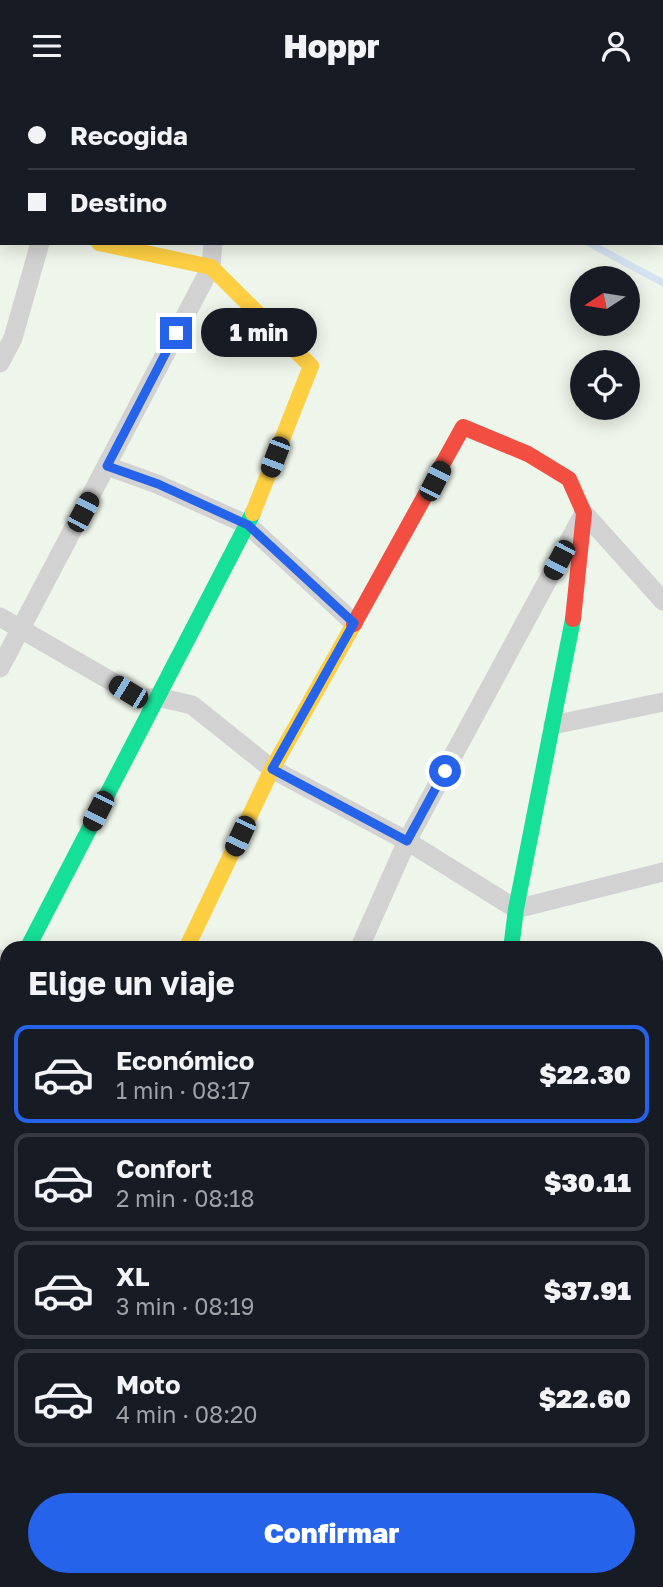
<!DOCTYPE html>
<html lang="es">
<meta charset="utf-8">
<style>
body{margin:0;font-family:"Golos Text",sans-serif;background:#20242c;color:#f1f3f6;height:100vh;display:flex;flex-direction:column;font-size:26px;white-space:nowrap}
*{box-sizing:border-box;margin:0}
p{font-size:23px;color:#9ea1a6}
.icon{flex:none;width:38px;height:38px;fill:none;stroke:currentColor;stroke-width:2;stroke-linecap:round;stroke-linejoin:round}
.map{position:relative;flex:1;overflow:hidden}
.drawer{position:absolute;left:0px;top:850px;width:663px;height:646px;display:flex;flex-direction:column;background:#171b24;border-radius:21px 21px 0 0;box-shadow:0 4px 18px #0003}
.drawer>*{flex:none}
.guide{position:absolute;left:0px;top:0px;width:663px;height:154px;box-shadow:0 4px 18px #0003;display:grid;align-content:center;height:154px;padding:0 28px;background:#171b24}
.needle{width:46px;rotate:258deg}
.controls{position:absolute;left:570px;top:175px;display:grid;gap:14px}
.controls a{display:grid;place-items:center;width:70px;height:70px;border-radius:50%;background:#171b24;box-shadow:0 4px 18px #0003;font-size:35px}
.end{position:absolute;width:32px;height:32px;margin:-16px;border:9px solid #2563eb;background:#fff;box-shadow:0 0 0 4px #fff}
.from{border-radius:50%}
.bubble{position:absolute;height:49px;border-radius:24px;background:#171b24;box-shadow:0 4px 18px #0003;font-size:23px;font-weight:800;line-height:49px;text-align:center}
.car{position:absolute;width:21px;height:42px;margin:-21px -10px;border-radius:9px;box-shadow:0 0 5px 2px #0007;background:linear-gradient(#222 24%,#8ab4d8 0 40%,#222 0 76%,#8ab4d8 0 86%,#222 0)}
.guide b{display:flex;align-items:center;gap:24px;height:66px;font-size:26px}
.guide b+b{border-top:2px solid #363941}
.guide i{width:18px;height:18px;background:#f1f3f6}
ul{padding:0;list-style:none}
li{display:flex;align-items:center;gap:21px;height:98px;margin:0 14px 10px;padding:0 14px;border:4px solid #363941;border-radius:14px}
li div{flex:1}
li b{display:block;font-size:26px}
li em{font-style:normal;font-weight:800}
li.on{border-color:#2563eb}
li>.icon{width:63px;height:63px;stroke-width:1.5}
h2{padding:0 28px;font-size:32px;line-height:84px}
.button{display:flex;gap:14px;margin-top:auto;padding:14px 28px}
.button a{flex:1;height:80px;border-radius:42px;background:#2563eb;color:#fff;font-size:28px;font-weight:800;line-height:80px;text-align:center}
header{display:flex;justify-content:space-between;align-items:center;height:91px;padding:0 28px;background:#171b24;font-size:32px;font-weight:800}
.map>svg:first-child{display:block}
</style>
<header><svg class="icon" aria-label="menu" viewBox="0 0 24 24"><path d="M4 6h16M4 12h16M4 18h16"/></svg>Hoppr<svg class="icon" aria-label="person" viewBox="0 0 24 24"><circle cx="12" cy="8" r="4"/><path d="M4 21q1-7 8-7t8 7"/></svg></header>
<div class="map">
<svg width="663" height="1496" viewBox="0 0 663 1496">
<rect width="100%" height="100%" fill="#fff"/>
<path fill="#eef5ea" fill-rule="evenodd" d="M0,0H663V1496H559L548,1489H656V858H7V1169L0,1165ZM2,2H662V152H2ZM583,187H628V233H583ZM583,271H628V317H583Z"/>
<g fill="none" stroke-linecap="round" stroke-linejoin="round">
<path stroke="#d5e2f2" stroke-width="7" d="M0,68H2
M589,152L663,192"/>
<path stroke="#d2d2d2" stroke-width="4.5" stroke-dasharray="3.5 3.5" stroke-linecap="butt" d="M0,1373L7,1379"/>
<path stroke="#d2d2d2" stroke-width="19" d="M200,0L201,2
M55,2V0
M0,127H2
M0,272L13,247L40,152
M107,375L157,393L248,434L354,532
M0,526L142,608L157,606L192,614L272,678L407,750L516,818L663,781
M0,577L211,176L213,152
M553,634L663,611
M359,858L407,750L584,422L663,510
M0,868L7,872
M656,900L663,901
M656,951L663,926
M656,1050L663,1052
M0,1064L7,1067
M656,1195L663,1196
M0,1301L7,1304
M0,1334L7,1339
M0,1488L24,1492L206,1495
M632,1489L640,1496
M312,1496L315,1489
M468,1496L470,1489"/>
<path stroke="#16e098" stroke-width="16" d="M27,858L253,422
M511,858L516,818L573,528"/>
<path stroke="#ffcf43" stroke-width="16" d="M99,152L211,176L311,275L253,422
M186,858L272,678L354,533"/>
<path stroke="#f24e42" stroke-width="16" d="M354,533L463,336L528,363L569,388L584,422L573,528"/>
</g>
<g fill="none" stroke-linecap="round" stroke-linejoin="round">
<path stroke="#2563eb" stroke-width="9" d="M176,242L107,375L158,393L248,434L354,532L272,678L407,750L445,680"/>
</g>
</svg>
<div class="controls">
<a><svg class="needle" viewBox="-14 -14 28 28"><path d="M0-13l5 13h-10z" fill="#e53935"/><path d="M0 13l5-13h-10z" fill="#9ea1a6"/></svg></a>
<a><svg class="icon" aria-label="locate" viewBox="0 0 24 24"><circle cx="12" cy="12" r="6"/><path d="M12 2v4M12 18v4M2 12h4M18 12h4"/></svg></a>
</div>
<i class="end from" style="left:445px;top:680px"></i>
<i class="end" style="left:176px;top:242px"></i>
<div class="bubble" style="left:201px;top:217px;width:116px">1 min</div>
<i class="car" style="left:275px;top:366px;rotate:201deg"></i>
<i class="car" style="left:435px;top:390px;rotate:27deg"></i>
<i class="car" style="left:83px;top:421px;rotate:28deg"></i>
<i class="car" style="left:559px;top:469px;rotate:208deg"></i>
<i class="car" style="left:128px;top:601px;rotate:301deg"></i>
<i class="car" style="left:98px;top:720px;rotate:207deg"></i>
<i class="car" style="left:240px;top:745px;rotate:205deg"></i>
<div class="guide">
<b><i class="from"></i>Recogida</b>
<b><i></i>Destino</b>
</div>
<section class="drawer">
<h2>Elige un viaje</h2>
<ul>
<li class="on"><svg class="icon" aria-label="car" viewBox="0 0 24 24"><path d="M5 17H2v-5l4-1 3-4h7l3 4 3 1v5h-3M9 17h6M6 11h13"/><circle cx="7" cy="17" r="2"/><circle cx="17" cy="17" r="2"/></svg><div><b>Económico</b><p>1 min · 08:17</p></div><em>$22.30</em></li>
<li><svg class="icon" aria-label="car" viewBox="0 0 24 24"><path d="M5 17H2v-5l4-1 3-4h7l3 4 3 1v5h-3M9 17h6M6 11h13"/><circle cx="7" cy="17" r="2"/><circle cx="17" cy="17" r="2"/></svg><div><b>Confort</b><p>2 min · 08:18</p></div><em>$30.11</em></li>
<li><svg class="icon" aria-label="car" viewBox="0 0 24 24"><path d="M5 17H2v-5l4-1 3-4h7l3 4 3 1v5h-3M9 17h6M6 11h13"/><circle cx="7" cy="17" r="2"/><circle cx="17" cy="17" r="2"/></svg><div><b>XL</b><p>3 min · 08:19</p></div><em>$37.91</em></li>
<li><svg class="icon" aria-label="car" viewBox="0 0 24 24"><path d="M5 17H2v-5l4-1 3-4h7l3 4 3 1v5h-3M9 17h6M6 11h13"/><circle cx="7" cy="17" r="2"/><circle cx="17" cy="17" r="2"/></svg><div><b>Moto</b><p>4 min · 08:20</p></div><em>$22.60</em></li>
</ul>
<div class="button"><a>Confirmar</a></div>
</section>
</div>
